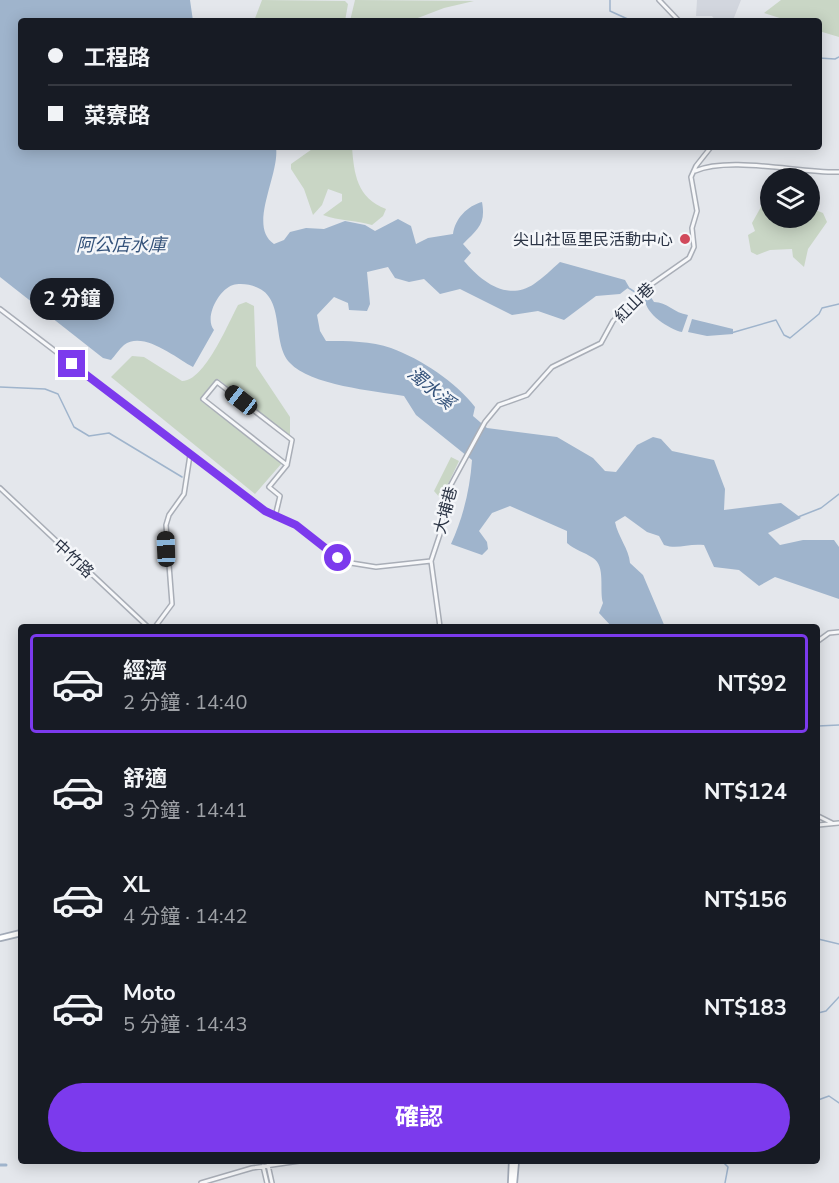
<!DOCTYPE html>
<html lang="zh-TW">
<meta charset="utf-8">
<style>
body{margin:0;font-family:"Nunito Sans","Noto Sans TC",sans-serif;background:#20242c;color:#f1f3f6;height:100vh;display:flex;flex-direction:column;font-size:22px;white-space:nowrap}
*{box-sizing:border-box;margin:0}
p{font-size:20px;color:#9ea1a6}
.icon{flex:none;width:33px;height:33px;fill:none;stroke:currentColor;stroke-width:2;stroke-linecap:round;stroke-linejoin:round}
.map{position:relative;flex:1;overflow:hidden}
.panel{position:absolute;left:18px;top:624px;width:802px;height:540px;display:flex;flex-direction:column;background:#171b24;border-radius:6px;box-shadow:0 3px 15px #0003}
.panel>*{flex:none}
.banner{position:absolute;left:18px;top:18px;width:804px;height:132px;border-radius:6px;box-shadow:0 3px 15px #0003;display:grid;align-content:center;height:132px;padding:0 30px;background:#171b24}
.buttons{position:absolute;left:760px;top:168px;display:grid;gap:12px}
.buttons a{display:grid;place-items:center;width:60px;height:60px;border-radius:50%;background:#171b24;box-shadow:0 3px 15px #0003;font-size:30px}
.end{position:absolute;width:27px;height:27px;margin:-14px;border:8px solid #7c3aed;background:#fff;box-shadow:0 0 0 3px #fff}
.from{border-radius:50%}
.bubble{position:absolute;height:42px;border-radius:21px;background:#171b24;box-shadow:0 3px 15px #0003;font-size:20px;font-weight:700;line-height:42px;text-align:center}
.car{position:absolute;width:18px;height:36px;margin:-18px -9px;border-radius:8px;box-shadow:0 0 4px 2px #0007;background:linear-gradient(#222 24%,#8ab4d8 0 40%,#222 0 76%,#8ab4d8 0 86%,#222 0)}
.banner b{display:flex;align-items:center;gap:21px;height:57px;font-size:22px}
.banner b+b{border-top:2px solid #363941}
.banner i{width:15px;height:15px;background:#f1f3f6}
ul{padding:10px 0 0;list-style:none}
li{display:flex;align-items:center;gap:18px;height:99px;margin:0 12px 9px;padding:0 18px;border:3px solid transparent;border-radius:6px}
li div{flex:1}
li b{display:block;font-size:22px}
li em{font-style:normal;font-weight:700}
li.on{border-color:#7c3aed}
li>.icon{width:54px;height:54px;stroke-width:1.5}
.cta{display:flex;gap:12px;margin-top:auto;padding:12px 30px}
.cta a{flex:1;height:69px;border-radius:36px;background:#7c3aed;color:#fff;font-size:24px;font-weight:700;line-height:69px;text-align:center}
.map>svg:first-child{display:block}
</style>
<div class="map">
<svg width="839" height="1183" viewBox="0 0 839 1183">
<rect width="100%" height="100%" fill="#e4e7ec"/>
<path fill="#d2d6de" d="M697,0H741L733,20L716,21L712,16H696Z"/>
<path fill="#c9d6c5" d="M262,0L345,1L348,4L345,21H254Z
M355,0L474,1L444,8L410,21H350Z
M781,0H839V37L819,31V21H789L764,13Z
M315,147H352C354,174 357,198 386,209L383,216L372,225C356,220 339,221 323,215L342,201V194L328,189L322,205L313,215L304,189L291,169V164Z
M766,198H771V218H810V208L823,213L827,222L808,249L804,267L793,257L792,249L770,250L757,255L751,252L748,235L755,231L752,223Z
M246,302L254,306L256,366L290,417V436L218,379L201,401L282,463L255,494L111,377L132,356L144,357L182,381C204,382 228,324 238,305Z
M451,457L459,461L441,499L434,491Z"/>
<path fill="#9fb4cc" d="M0,0H190L193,21H21V147H276C280,175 247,226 274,244L284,240L290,232L306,228L324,229L345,221L365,225L375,231L398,219L411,226L416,244L428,238L453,234C455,219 467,206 482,202C486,224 478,229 463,244L471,253L464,261C481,281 507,302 534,284C543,278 552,269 560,262L625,280L629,287L620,294L596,296L564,320L538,311L512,315L460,289L440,294L424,279L409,282L395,278L388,267L367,272L370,304L367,311L349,310L348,303L334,297L317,315L320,331L326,341C347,341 372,341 391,348C421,359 456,382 475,407L473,416L487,428L557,437L593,458L605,471L616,472L637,445L653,437L661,439L672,451L714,460L725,489L724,510L781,503L801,518L768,533L780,545L803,540H834L839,547V599L775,577L759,586L739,570L714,567L704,545C688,543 678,550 664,545L659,536L647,532L625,516L615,522C618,537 629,549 630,563L643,575L665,627H612L599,613L603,603C599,590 606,566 593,558C584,552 575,550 567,543V531L510,506L492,513L479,531L487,542L488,549L482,555L451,544C463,518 470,489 472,460L416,415L404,396C374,391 310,385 290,363C271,343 286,298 256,287C250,284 239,283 233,285C218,290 204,318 214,330L193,367C176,358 143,330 124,345C119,349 115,356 111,360L103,358L0,277Z
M649,294L654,302C667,302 674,313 688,315L682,332C669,329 644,313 645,298Z
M692,319L733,329V334L707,336L688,332Z"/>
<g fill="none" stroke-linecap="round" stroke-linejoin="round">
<path stroke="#9fb4cc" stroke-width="1.5" d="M610,0V11L632,21
M819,58L835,59L839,57
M627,287L646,299
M731,333L776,320L784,335L790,338L819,314L822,308L839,304
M0,387L45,389L58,394L74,427L89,436L109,433L182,477
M798,517L821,508L839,494
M818,726L839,725
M818,939L839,944
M818,1013L826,1011L839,997
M818,1100L829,1096L839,1103
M722,1161L728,1167L725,1183"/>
<path stroke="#9fb4cc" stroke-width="3" d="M0,1165H6"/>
<g stroke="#a9aeb7" stroke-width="6">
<path id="minor" d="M659,0L679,21
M695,171C730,156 799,173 839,172
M0,309L265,511L296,525L338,558L351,563L376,567L431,561
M0,488L148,627
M275,517L280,496L269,487L287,465L292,440L217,382L203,399L287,465
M155,627L172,604L166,525L169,515L184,494L190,455
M440,627L431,561L441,531L447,492L485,422L499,405L527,395L552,367L601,343L613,321L646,288L689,258L694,247L692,228L697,211L691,177L696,166L711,147
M818,641L829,633L839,632
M818,816L832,823
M818,825L839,823
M268,1165L272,1183
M263,1166L267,1183
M201,1183L252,1168L299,1161"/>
</g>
<g stroke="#a3abb8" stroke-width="8">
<path id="major" d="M0,938L21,933
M511,1183L512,1161
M514,1183L516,1161"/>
</g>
<use href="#minor" stroke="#f7f8fa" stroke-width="3"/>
<use href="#major" stroke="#fff" stroke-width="4.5"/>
</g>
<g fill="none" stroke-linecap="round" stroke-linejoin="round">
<path stroke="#7c3aed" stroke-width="8" d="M72,364L265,511L296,525L338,558"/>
</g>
<circle fill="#d1495b" stroke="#f4f6f9" stroke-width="2" cx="685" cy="239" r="6"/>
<g text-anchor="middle" stroke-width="5" stroke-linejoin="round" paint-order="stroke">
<g font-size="16" fill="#2b3445" stroke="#f4f6f9" text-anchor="end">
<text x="673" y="245">尖山社區里民活動中心</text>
</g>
<g font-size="16" fill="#2b3445" stroke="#f4f6f9">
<text transform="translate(634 302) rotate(-45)" y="6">紅山巷</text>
<text transform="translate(445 510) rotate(-75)" y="6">大埔巷</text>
<text transform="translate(74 558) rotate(43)" y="6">中竹路</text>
</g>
<g font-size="18" font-style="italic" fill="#34527a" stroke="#f4f6f9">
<text x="121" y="251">阿公店水庫</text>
<text transform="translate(431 388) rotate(40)" y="6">濁水溪</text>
</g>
</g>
</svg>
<div class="buttons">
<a><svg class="icon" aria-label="layers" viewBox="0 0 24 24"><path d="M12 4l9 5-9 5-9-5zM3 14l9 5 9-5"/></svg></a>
</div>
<i class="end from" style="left:338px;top:558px"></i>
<i class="end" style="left:72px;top:364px"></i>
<div class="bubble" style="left:30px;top:278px;width:84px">2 分鐘</div>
<i class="car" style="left:241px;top:400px;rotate:308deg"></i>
<i class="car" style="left:166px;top:549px;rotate:358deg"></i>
<div class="banner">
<b><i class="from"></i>工程路</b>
<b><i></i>菜寮路</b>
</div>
<section class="panel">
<ul>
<li class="on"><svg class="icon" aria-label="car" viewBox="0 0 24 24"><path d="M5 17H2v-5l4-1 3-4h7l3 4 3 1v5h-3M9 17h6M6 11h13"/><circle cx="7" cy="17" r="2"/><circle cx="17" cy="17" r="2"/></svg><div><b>經濟</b><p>2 分鐘 · 14:40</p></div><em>NT$92</em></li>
<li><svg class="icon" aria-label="car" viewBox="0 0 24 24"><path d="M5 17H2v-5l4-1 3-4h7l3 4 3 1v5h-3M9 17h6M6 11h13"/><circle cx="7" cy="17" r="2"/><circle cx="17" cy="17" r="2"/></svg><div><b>舒適</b><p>3 分鐘 · 14:41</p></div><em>NT$124</em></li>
<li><svg class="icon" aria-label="car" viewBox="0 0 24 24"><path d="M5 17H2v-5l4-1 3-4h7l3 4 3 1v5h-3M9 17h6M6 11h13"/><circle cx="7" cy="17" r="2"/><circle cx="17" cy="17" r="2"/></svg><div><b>XL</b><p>4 分鐘 · 14:42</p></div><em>NT$156</em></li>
<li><svg class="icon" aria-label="car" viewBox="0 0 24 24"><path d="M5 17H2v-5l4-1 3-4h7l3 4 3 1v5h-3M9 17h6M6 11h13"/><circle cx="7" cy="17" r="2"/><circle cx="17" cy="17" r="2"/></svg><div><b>Moto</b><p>5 分鐘 · 14:43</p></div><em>NT$183</em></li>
</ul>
<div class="cta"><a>確認</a></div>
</section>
</div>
